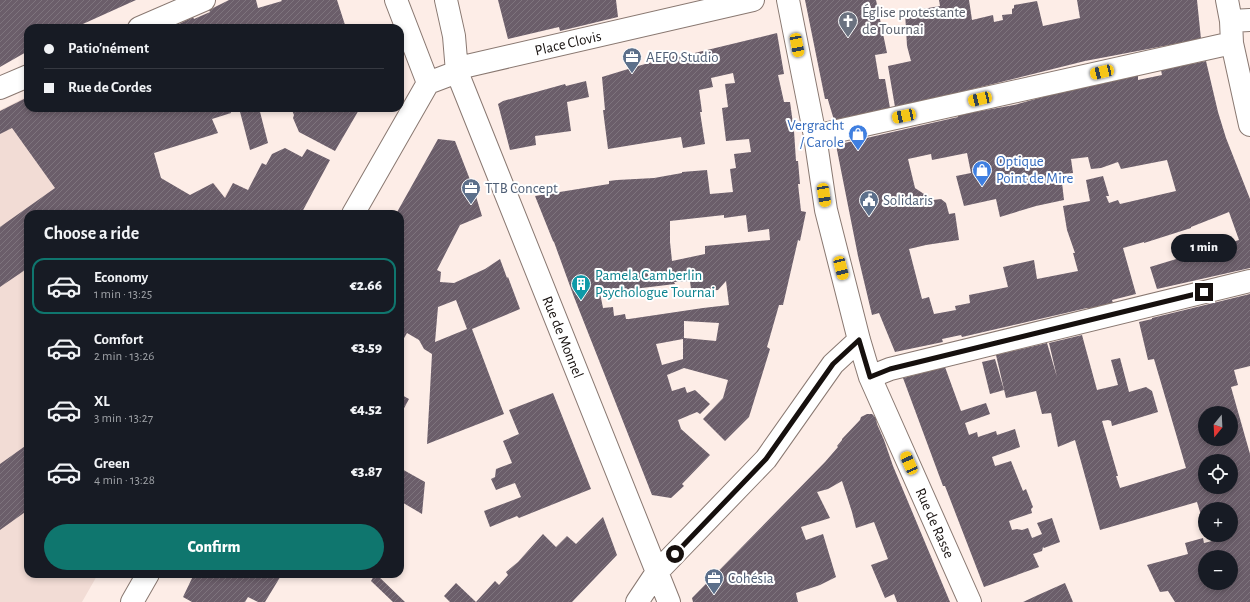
<!DOCTYPE html>
<meta charset="utf-8">
<style>
body{margin:0;font-family:"Alegreya Sans",sans-serif;background:#242831;color:#f1f3f6;height:100vh;display:flex;flex-direction:column;font-size:15px;white-space:nowrap}
*{box-sizing:border-box;margin:0}
p{font-size:13px;color:#9ea1a6}
.icon{flex:none;width:22px;height:22px;fill:none;stroke:currentColor;stroke-width:2;stroke-linecap:round;stroke-linejoin:round}
.map{position:relative;flex:1;overflow:hidden}
.side{position:absolute;left:24px;top:210px;width:380px;height:368px;display:flex;flex-direction:column;background:#171b24;border-radius:12px;box-shadow:0 2px 6px #0003}
.side>*{flex:none}
.top-card{position:absolute;left:24px;top:24px;width:380px;height:88px;border-radius:12px;box-shadow:0 2px 6px #0003;display:grid;align-content:center;height:88px;padding:0 20px;background:#171b24}
.needle{width:26px;rotate:198deg}
.tools{position:absolute;left:1198px;top:406px;display:grid;gap:8px}
.tools a{display:grid;place-items:center;width:40px;height:40px;border-radius:50%;background:#171b24;box-shadow:0 2px 6px #0003;font-size:20px}
.end{position:absolute;width:18px;height:18px;margin:-9px;border:5px solid #16100e;background:#fff;box-shadow:0 0 0 2px #fff}
.from{border-radius:50%}
.bubble{position:absolute;height:28px;border-radius:14px;background:#171b24;box-shadow:0 2px 6px #0003;font-size:13px;font-weight:800;line-height:28px;text-align:center}
.car{position:absolute;width:12px;height:24px;margin:-12px -6px;border-radius:5px;box-shadow:0 0 3px 1px #0007;background:linear-gradient(#f5c518 24%,#345 0 40%,#f5c518 0 76%,#345 0 86%,#f5c518 0)}
.top-card b{display:flex;align-items:center;gap:14px;height:38px;font-size:15px}
.top-card b+b{border-top:1px solid #363941}
.top-card i{width:10px;height:10px;background:#f1f3f6}
ul{padding:0;list-style:none}
li{display:flex;align-items:center;gap:12px;height:56px;margin:0 8px 6px;padding:0 12px;border:2px solid transparent;border-radius:12px}
li div{flex:1}
li b{display:block;font-size:15px}
li em{font-style:normal;font-weight:800}
li.on{border-color:#0f766e}
li>.icon{width:36px;height:36px;stroke-width:1.5}
h2{padding:0 20px;font-size:18px;line-height:48px}
.action{display:flex;gap:8px;margin-top:auto;padding:8px 20px}
.action a{flex:1;height:46px;border-radius:24px;background:#0f766e;color:#fff;font-size:16px;font-weight:800;line-height:46px;text-align:center}
.map>svg:first-child{display:block}
</style>
<div class="map">
<svg width="1250" height="602" viewBox="0 0 1250 602">
<defs>
<pattern id="building-hatch" width="6" height="6" patternUnits="userSpaceOnUse"><rect width="6" height="6" fill="#6b5e6a"/><path d="M-1 1l2-2M0 6l6-6M5 7l2-2" fill="none" stroke="#7e747d"/></pattern>
</defs>
<rect width="100%" height="100%" fill="#fdede7"/>
<path fill="#f2dcd5" d="M28,96V108L190,195L214,183L224,197L233,183L293,214H28V574H98L82,602H0V110Z"/>
<path fill="url(#building-hatch)" fill-rule="evenodd" d="M0,0H136L74,28H28V51L0,67Z
M229,0H256L258,8L282,1L281,0H337L346,28H171L193,17L194,19L210,12L209,10Z
M498,0H616L618,17L560,31L559,27L508,39Z
M805,0H876L887,53L875,55L879,79H885L890,108L834,120L828,100V99H825Z
M939,0H969L972,20L993,15L994,22L1003,20L1002,15L1012,14V9L1014,8V5L1037,1L1043,26L1080,18L1077,0H1197L1201,39L1085,61L965,91V93L895,107L888,66L911,61L907,46L905,12L940,6Z
M777,33L784,74L778,75L784,102H790L794,131L796,161H798L800,184H798L801,211L806,212L800,241L798,240L783,305H779L767,347L770,349L749,417L725,441L703,419L723,398L728,380L684,368L667,375L672,391L685,387L687,393L695,390L710,404L700,414L697,412L678,420L681,429L710,455L682,484L684,486L671,498L652,495L574,297L554,242L553,241L535,196L609,184V181L617,180L654,178L682,173V172L707,170L710,194L733,192L730,169L736,168L734,154L751,152L749,139L726,141L722,108L728,107L725,84L735,83L733,73L711,78L713,87L699,90L702,112H700L705,144L683,148L681,137L608,149L603,110H605L602,77L638,66L678,55V57ZM724,215V218L746,215L748,232L769,229L770,240L705,246V254L672,261L670,242V221ZM690,281L691,289L695,292L718,290L726,281L729,305L703,308L629,319H626L625,314L614,316L613,307L603,308L600,293L675,284L674,282ZM684,321L719,323L716,341L684,338ZM683,339V359L662,365L656,344Z
M1206,61L1218,112L1226,138L1250,199V268L1157,289L1150,267L1239,240L1229,212L1191,227V228L1144,243V242L1123,248L1136,294L1112,300L1113,303L1089,309L1087,308L962,337L961,335L942,339L943,342L895,352L879,313L872,315L858,256L836,145L958,117V115L1014,105L1078,87L1138,75V80L1162,75L1161,70ZM967,153L971,173L956,176L964,206L996,199L1000,217L1036,206L1064,200L1061,174L1073,173L1071,159L1088,157L1091,169L1101,168L1118,162L1121,169L1167,160L1176,191L1120,204L1118,200L1109,203L1106,196H1109L1103,176L1086,180L1090,201L1063,206L1067,230L1075,253H1073L1078,271L1037,279L1034,260L1003,267L1008,287L969,295L970,303L955,306L956,310L934,314L929,297L922,299L909,249L926,245L959,240L955,213L949,214L946,203L941,199L933,200L915,188L908,159L931,154L932,160Z
M586,81L589,97L567,102L571,131L535,136L536,145L510,150L498,104L503,101L565,84L566,86Z
M28,97V108H229L231,113L212,119L218,133L154,153L161,178L190,195L213,183L225,198L233,183L248,190L262,163L266,165L272,154L285,148L302,157L307,149L330,160L301,214H28V268L0,287V227L55,188L12,128L0,134V111Z
M239,108H259L268,143L250,150Z
M291,108H360L335,151L299,132L293,118L294,115Z
M438,139L455,141L474,190L482,216L460,225L437,270L441,272L440,282L454,283L485,269L500,259L507,278L508,277L520,309L472,329L504,414L427,444L432,354L424,349L419,340L407,333L400,345V214H396ZM456,300L467,329L435,342L438,307Z
M1250,294V366L1234,370L1238,385L1231,387L1250,454V602H1175L1168,591L1160,592L1147,565L1188,554L1185,543L1203,538L1204,543L1216,540L1214,535H1231V509H1205V522H1203L1197,502L1100,530L1075,440L1058,447L1051,413L1042,414L1036,391L1006,398L996,355L1047,343L1057,377L1049,343L1082,335L1097,390L1118,385L1111,360L1120,358L1129,392L1146,387L1152,391L1158,412L1112,426L1111,421L1108,420L1102,421L1118,476H1116L1120,488L1186,468L1154,359L1148,360L1139,322L1152,319V318ZM1205,413H1231V439H1205ZM1205,461H1231V487H1205ZM1205,557H1231V583H1205Z
M995,359L1004,390L990,394L982,362Z
M945,367L961,411L986,403L990,414L965,423L969,435L977,432L978,437L996,431L997,435L1015,429L1020,447L992,457L995,466L1011,461L1023,491L1026,489L1033,507L1031,509L1032,513L1009,521L1012,530L1017,529L1022,530L1028,528L1032,538L1042,534L1037,523L1052,518L1060,542L1044,548L1043,547L1042,551L1033,554L1039,567L984,587L945,486H943L903,378Z
M553,393L591,489L519,518L517,516L490,527L484,511L521,497L515,483L496,490L491,479L495,477L496,469L512,463L503,441L519,434L509,410Z
M400,394L409,399L402,412H400Z
M867,414H872L876,418L877,424L884,440L893,466L950,602H897L894,594L885,598L871,565L888,559L874,522L856,528L852,512L842,481L828,489L817,492L830,518L801,527L806,540L823,534L836,577L820,585L796,593L798,602H693L692,598L825,462L838,447L837,446L842,440V439L860,420L861,417Z
M28,444V510L0,530V464Z
M400,468L425,482L422,514L400,501Z
M603,517L617,555L572,602H476L495,581L499,585L508,575L506,572L518,562L543,534L556,547L567,536L576,544Z
M194,574H282L265,602H258L248,597L245,602H192L183,597Z
M375,574H376L405,602H393L371,581Z
M456,583L476,602H450L444,596Z
M1065,583L1073,602H1023L1038,595Z"/>
<g fill="none" stroke-linecap="round" stroke-linejoin="round">
<g stroke="#897871" stroke-width="24">
<path id="minor" d="M396,0L428,83
M446,0L454,36L457,72L669,602
M788,0L815,136L826,210L859,340L870,377L970,602
M1227,0L1231,21L1232,43L1250,125
M1231,21L1250,20
M139,28L204,0
M428,83L457,72L467,66L753,0
M0,88L28,76
M815,136L1232,43
M353,214L428,83
M870,377L890,369L1250,281
M132,602L148,574
M637,602L657,572L766,459L833,364L859,340"/>
</g>
<use href="#minor" stroke="#fff" stroke-width="22"/>
</g>
<g fill="none" stroke-linecap="round" stroke-linejoin="round">
<path stroke="#16100e" stroke-width="5" d="M675,554L766,459L833,364L859,340L870,377L890,369L1204,292"/>
</g>
<defs>
<g id="church-pin" transform="scale(1)"><path d="M0 17L-7.5 6A9.5 9.5 0 1 1 7.5 6Z" fill="#6b7280" stroke="#fff"/><path d="M-1.2-6h2.4v3.5h3.3v2.4h-3.3V6h-2.4V-.1h-3.3v-2.4h3.3Z" fill="#fff"/></g>
<g id="office-pin" transform="scale(1)"><path d="M0 17L-7.5 6A9.5 9.5 0 1 1 7.5 6Z" fill="#5c6f8a" stroke="#fff"/><path d="M-6-3h4V-5.5h4V-3h4V5H-6ZM-1-4.5V-3h2v-1.5ZM-6 0V1H6V0Z" fill="#fff"/></g>
<g id="shop-pin" transform="scale(1)"><path d="M0 17L-7.5 6A9.5 9.5 0 1 1 7.5 6Z" fill="#3f7fe0" stroke="#fff"/><path d="M-5-2.5h2.3a2.7 3.5 0 0 1 5.4 0H5L5.5 6h-11ZM-1.5-2.5h3a1.5 2.3 0 0 0-3 0Z" fill="#fff"/></g>
<g id="civic-pin" transform="scale(1)"><path d="M0 17L-7.5 6A9.5 9.5 0 1 1 7.5 6Z" fill="#5c6f8a" stroke="#fff"/><path d="M-.6-6.5H3V-4.5H.6V-3L4-1V1h2V6H-6V1h2V-1L-.6-3ZM-1.2 2.5V6h2.4V2.5Z" fill="#fff"/></g>
<g id="building-pin" transform="scale(1)"><path d="M0 17L-7.5 6A9.5 9.5 0 1 1 7.5 6Z" fill="#0f9aa8" stroke="#fff"/><path d="M-4-6H4V6H1V3H-1V6H-4ZM-2.5-4.3h1.7v1.8h-1.7ZM.8-4.3h1.7v1.8H.8ZM-2.5-1h1.7V.8h-1.7ZM.8-1h1.7V.8H.8Z" fill="#fff"/></g>
</defs>
<g fill-rule="evenodd">
<use href="#church-pin" x="848" y="21"/>
<use href="#office-pin" x="632" y="57"/>
<use href="#shop-pin" x="858" y="134"/>
<use href="#shop-pin" x="982" y="170"/>
<use href="#office-pin" x="471" y="188"/>
<use href="#civic-pin" x="869" y="200"/>
<use href="#building-pin" x="581" y="284"/>
<use href="#office-pin" x="714" y="578"/>
</g>
<g text-anchor="middle" stroke-width="4" stroke-linejoin="round" paint-order="stroke">
<g font-size="15" fill="#5b616d" stroke="#fff" text-anchor="start">
<text x="862" y="17">Église protestante<tspan x="862" dy="17">de Tournai</tspan></text>
</g>
<g font-size="15" fill="#16100e" stroke="#fff">
<text transform="translate(568 43) rotate(-13)" y="5">Place Clovis</text>
<text transform="translate(563 337) rotate(68)" y="5">Rue de Monnel</text>
<text transform="translate(935 523) rotate(66)" y="5">Rue de Rasse</text>
</g>
<g font-size="15" fill="#4e5e75" stroke="#fff" text-anchor="start">
<text x="646" y="62">AEFO Studio</text>
<text x="485" y="193">TTB Concept</text>
<text x="883" y="205">Solidaris</text>
<text x="728" y="583">Cohésia</text>
</g>
<g font-size="15" fill="#366cbe" stroke="#fff" text-anchor="end">
<text x="844" y="130">Vergracht<tspan x="844" dy="17">/ Carole</tspan></text>
<text x="996" y="166" text-anchor="start">Optique<tspan x="996" dy="17">Point de Mire</tspan></text>
</g>
<g font-size="15" fill="#0d838f" stroke="#fff" text-anchor="start">
<text x="595" y="280">Pamela Camberlin<tspan x="595" dy="17">Psychologue Tournai</tspan></text>
</g>
</g>
</svg>
<div class="tools">
<a><svg class="needle" viewBox="-14 -14 28 28"><path d="M0-13l5 13h-10z" fill="#e53935"/><path d="M0 13l5-13h-10z" fill="#9ea1a6"/></svg></a>
<a><svg class="icon" aria-label="locate" viewBox="0 0 24 24"><circle cx="12" cy="12" r="6"/><path d="M12 2v4M12 18v4M2 12h4M18 12h4"/></svg></a>
<a>+</a>
<a>−</a>
</div>
<i class="end from" style="left:675px;top:554px"></i>
<i class="end" style="left:1204px;top:292px"></i>
<div class="bubble" style="left:1171px;top:234px;width:66px">1 min</div>
<i class="car" style="left:797px;top:45px;rotate:169deg"></i>
<i class="car" style="left:1102px;top:72px;rotate:257deg"></i>
<i class="car" style="left:980px;top:99px;rotate:257deg"></i>
<i class="car" style="left:904px;top:116px;rotate:258deg"></i>
<i class="car" style="left:824px;top:195px;rotate:171deg"></i>
<i class="car" style="left:841px;top:268px;rotate:166deg"></i>
<i class="car" style="left:909px;top:463px;rotate:336deg"></i>
<div class="top-card">
<b><i class="from"></i>Patio'nément</b>
<b><i></i>Rue de Cordes</b>
</div>
<section class="side">
<h2>Choose a ride</h2>
<ul>
<li class="on"><svg class="icon" aria-label="car" viewBox="0 0 24 24"><path d="M5 17H2v-5l4-1 3-4h7l3 4 3 1v5h-3M9 17h6M6 11h13"/><circle cx="7" cy="17" r="2"/><circle cx="17" cy="17" r="2"/></svg><div><b>Economy</b><p>1 min · 13:25</p></div><em>€2.66</em></li>
<li><svg class="icon" aria-label="car" viewBox="0 0 24 24"><path d="M5 17H2v-5l4-1 3-4h7l3 4 3 1v5h-3M9 17h6M6 11h13"/><circle cx="7" cy="17" r="2"/><circle cx="17" cy="17" r="2"/></svg><div><b>Comfort</b><p>2 min · 13:26</p></div><em>€3.59</em></li>
<li><svg class="icon" aria-label="car" viewBox="0 0 24 24"><path d="M5 17H2v-5l4-1 3-4h7l3 4 3 1v5h-3M9 17h6M6 11h13"/><circle cx="7" cy="17" r="2"/><circle cx="17" cy="17" r="2"/></svg><div><b>XL</b><p>3 min · 13:27</p></div><em>€4.52</em></li>
<li><svg class="icon" aria-label="car" viewBox="0 0 24 24"><path d="M5 17H2v-5l4-1 3-4h7l3 4 3 1v5h-3M9 17h6M6 11h13"/><circle cx="7" cy="17" r="2"/><circle cx="17" cy="17" r="2"/></svg><div><b>Green</b><p>4 min · 13:28</p></div><em>€3.87</em></li>
</ul>
<div class="action"><a>Confirm</a></div>
</section>
</div>
